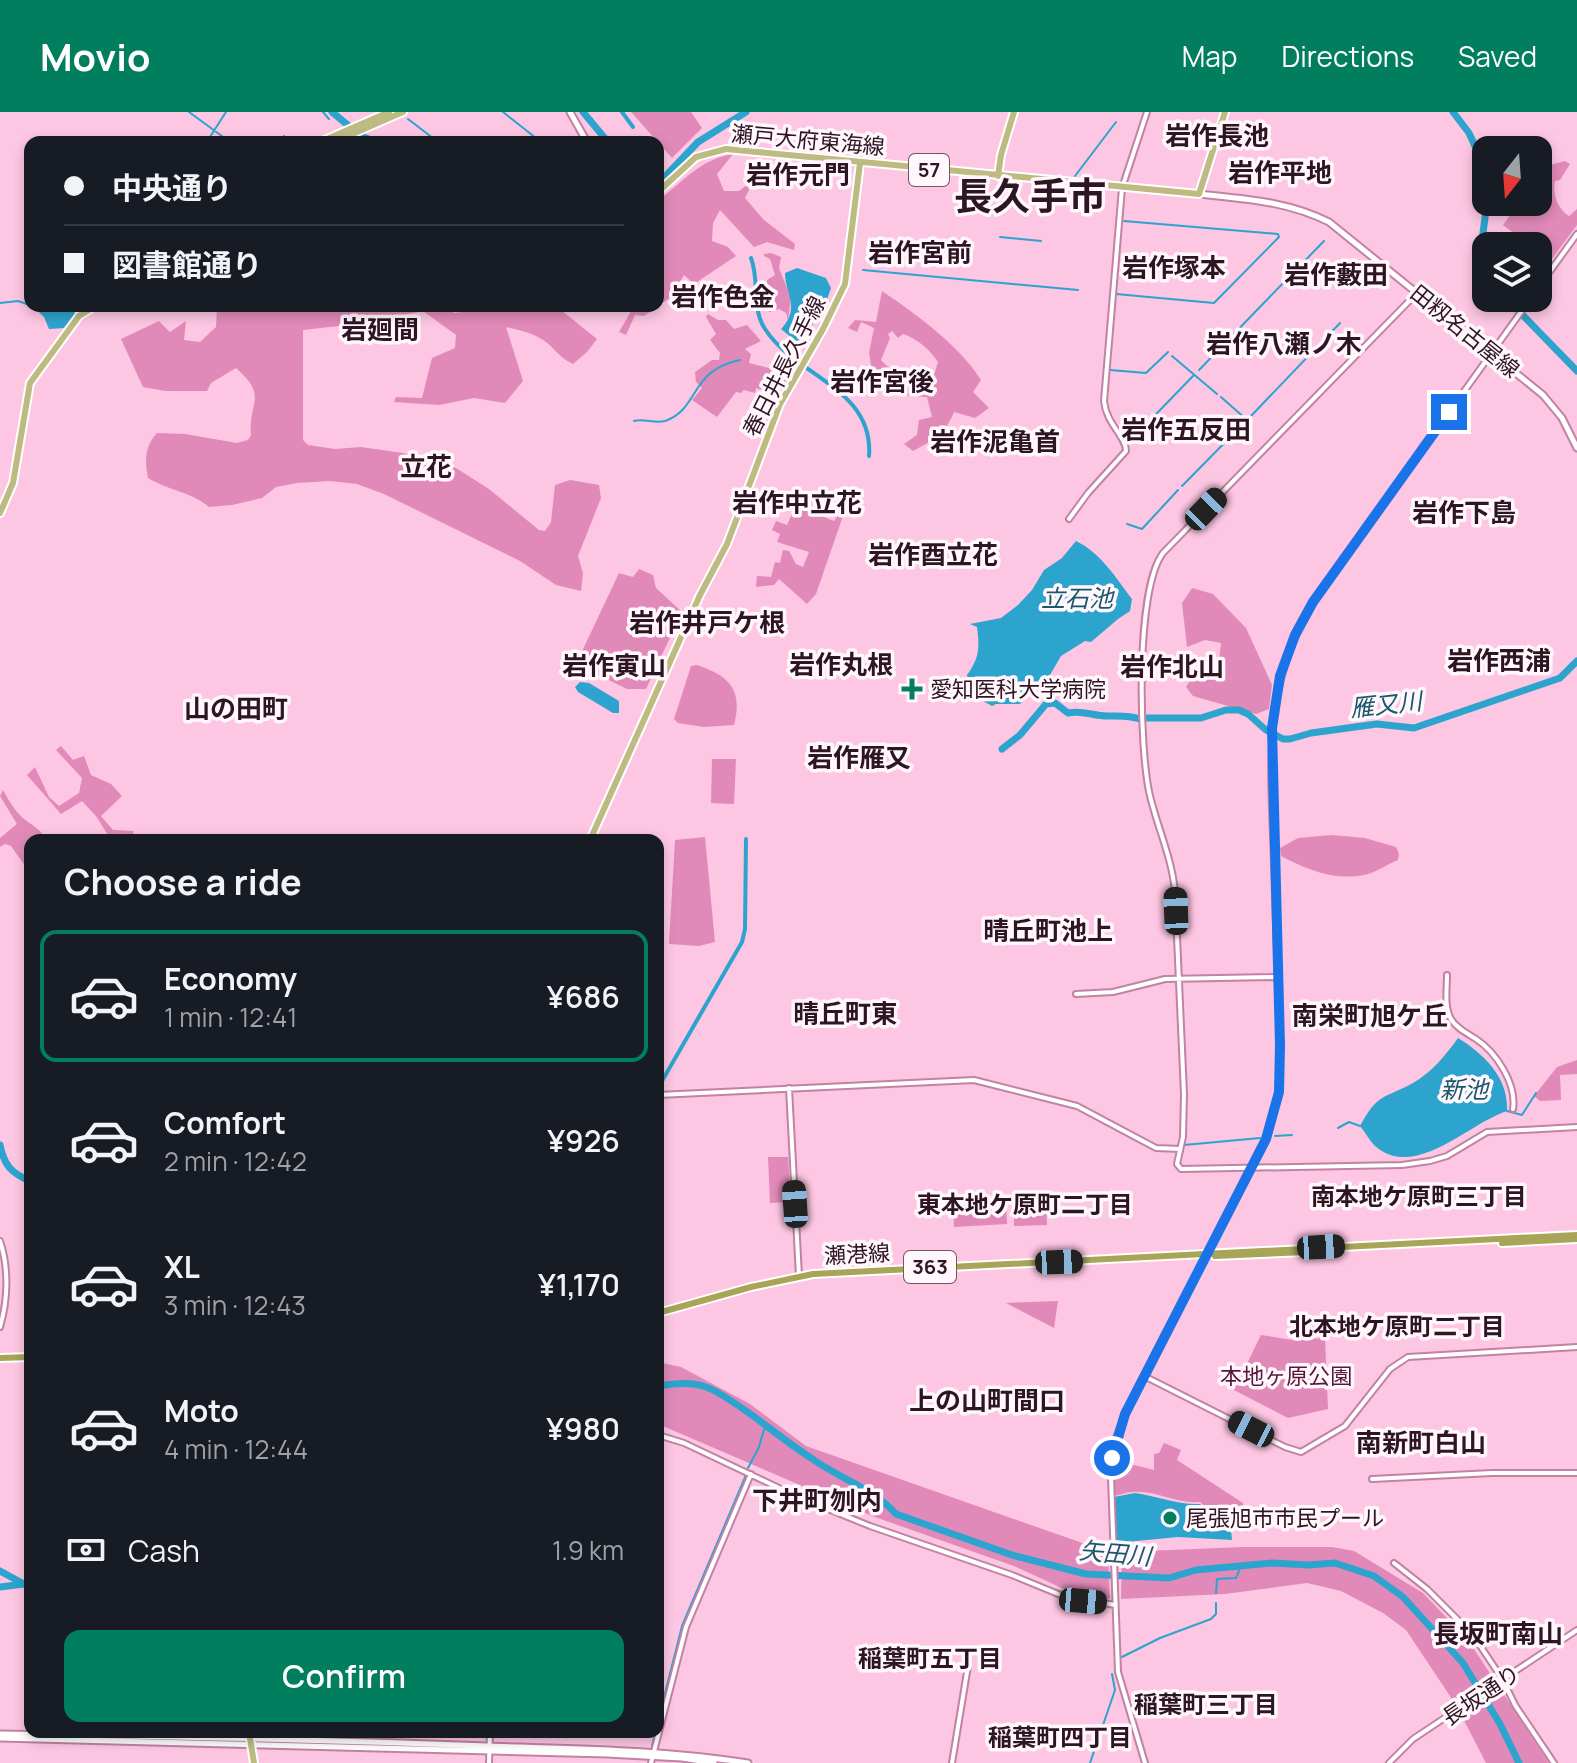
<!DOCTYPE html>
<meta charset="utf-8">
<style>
body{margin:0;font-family:Manrope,"Noto Sans JP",sans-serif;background:#20242c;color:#f1f3f6;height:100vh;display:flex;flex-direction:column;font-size:30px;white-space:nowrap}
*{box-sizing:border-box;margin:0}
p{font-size:26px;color:#9ea1a6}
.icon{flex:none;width:44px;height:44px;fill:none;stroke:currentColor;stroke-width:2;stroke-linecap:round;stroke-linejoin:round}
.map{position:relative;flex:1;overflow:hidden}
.sheet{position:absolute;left:24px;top:722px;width:640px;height:904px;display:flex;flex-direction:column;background:#171b24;border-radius:16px;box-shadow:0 4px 12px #0003}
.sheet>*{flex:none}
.top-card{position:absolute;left:24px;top:24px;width:640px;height:176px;border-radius:16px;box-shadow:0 4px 12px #0003;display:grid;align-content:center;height:176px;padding:0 40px;background:#171b24}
.needle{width:52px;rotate:197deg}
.tools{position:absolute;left:1472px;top:24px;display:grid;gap:16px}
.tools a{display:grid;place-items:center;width:80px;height:80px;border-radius:16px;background:#171b24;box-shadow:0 4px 12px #0003;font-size:40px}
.end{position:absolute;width:36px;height:36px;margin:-18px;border:10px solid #1a73e8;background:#fff;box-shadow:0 0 0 4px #fff}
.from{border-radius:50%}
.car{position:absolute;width:24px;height:48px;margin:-24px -12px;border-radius:10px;box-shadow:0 0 6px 2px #0007;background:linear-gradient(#222 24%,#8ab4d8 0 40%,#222 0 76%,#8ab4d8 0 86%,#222 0)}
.top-card b{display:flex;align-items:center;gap:28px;height:76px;font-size:30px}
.top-card b+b{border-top:2px solid #363941}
.top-card i{width:20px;height:20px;background:#f1f3f6}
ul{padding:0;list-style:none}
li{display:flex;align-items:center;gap:24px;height:132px;margin:0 16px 12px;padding:0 24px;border:4px solid transparent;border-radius:16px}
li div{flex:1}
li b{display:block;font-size:30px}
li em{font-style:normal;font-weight:600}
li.active{border-color:#007e5d}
li>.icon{width:72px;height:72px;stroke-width:1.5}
h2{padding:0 40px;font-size:36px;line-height:96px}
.pay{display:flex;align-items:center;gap:20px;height:88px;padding:0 40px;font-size:30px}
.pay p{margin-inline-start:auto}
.cta{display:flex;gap:16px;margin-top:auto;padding:16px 40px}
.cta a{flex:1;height:92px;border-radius:16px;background:#007e5d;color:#fff;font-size:32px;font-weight:600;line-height:92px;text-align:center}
header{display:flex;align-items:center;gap:48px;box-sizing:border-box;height:112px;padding:0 40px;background:#007e5d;color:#fff}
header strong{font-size:38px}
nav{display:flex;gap:44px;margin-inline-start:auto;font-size:28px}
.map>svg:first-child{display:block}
</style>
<header>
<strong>Movio</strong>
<nav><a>Map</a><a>Directions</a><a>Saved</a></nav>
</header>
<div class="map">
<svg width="1577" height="1651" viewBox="0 0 1577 1651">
<rect width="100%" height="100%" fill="#fdc6e2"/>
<path fill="#e18ab9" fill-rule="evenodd" d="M631,0H691L702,16L672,46Z
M733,42L717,62L724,79H739L747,73L749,78L745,86L764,108L795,132L794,138L767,130L754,135L720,98L713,111L712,129L728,135L736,144L694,172L684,163L671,185L644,204L635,203L626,223L619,220L634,194H658V89C683,69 701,47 733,42Z
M1565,49L1570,52L1560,68L1555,69C1552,82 1558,97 1569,104L1577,97V113L1551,148L1538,139V134H1531L1503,113L1511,102L1499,93V90H1538V56Z
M771,141L781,145L779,156L791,186L788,208L786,201L779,197L769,200L766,192L772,183V175L767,172V168L775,163L770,147L764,144V142Z
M882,179C916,202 960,234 981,268L973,280L989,296L975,306L954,300C946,321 932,329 913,339L904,332L917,323L919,308L932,305L927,285L897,283L872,259L869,241L874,216L861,210L857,220L848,216L855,208L876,210ZM892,219L898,226L903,222C918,227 929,237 938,250L934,263L923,265L921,270L911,268L897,254L888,255L881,248L890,226L888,222Z
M217,194H445L454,201L512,194H556L597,227L587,240L573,252C559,246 554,235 543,228C531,220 519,218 506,215L523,269L505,291L474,286L439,293L394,290L396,285L422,286L432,246L455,236L456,223L423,199L357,212L303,218V328L308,333L335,337L361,335L403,341L456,356L489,377L539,418L545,419L551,410L555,373L570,368L599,373L601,386L578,444L583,461L581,479L556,473L520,449L384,382L357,372L330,369L297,371L276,375L262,386L232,393L209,395C192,380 167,378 148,366C145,349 144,335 157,321L185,322L237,331L248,328L251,323C248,289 269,285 236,256L211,271L207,279H165L143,275L121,227L159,209L170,220L186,209L184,228L200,230L216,215Z
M708,202L718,208H726L734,217L747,213L761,229L745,237L751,242L749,251L769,256L782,248L788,252L785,276L775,271L766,279L756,276L755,281L744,278L741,281L736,280L717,305L692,288L702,276L696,270L695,260L712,248H719L720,241L710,228L716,222L706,205Z
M800,395L834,409L838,403L843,404L816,482L807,492L779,467L774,473L756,475L757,464L771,465L775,450L780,451L783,438L789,439L796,452L803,455L809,440L777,430L780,422L772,418L776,409L787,413L792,402L797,404Z
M639,457L653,463L656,476L682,500L646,577H627L576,552L619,461L633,465Z
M1192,476L1213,482L1246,516L1272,573L1269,597L1256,602L1193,584L1186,575L1193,563L1219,549L1221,531L1205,528L1187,535L1182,491Z
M697,553C730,564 743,578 734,613L704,615L678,611L674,607L691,554Z
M61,634L73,648L84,644L91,663L111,672L122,684L101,704L113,718L133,719L134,728H111L96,704L82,689L61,702L27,663L35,655L49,685L59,694L79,681L82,666L56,638Z
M712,647H736L734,692L711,691Z
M3,678C9,689 17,703 28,710C37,716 40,718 47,728H30V761L11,734L5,732L0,735V726L17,712L0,684Z
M1332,723L1365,726L1396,735L1399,742L1398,748C1387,752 1379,759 1368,762C1337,770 1307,758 1281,744L1280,736L1298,726Z
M705,725L715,830L699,834L669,832L675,728Z
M1577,948V962L1560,963L1561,988L1540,989L1534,984L1557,955Z
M768,1045H788L791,1090L770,1091Z
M1006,1091L1007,1112L954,1115L953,1093Z
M1046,1093L1047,1113L1014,1114V1094Z
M1058,1189L1054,1216L1006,1191L1057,1189Z
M1261,1223L1293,1228L1325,1226L1328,1297L1288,1306L1234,1278Z
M658,1250L681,1255L750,1292L806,1334L1108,1440L1110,1487L1064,1477L1014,1454L872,1404L658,1312Z
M1164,1331L1181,1338L1177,1348L1243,1391L1247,1421L1220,1401H1212L1200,1390C1175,1392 1156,1378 1133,1380C1127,1380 1120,1383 1113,1384L1114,1348L1154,1358V1342L1159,1341Z
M1241,1435H1332L1354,1439L1423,1481L1468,1528L1549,1651H1486L1456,1593L1406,1518L1383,1501L1341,1479L1307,1471L1225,1482L1121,1487L1122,1440Z"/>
<path fill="#2ca4ce" d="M797,156L826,166L831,176L824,196L816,204L803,235L781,217C801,195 785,182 785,161Z
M33,194H71L76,203L65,216L49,217L44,205Z
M1076,429C1101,441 1116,466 1132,487L1130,499L1118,507L1091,530L1085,529L1061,544L1050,563L1020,592H996L992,594L971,582L967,563C979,546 980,537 977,515L970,512L1001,506L1018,493L1032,478L1044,458L1062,446Z
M580,570L589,571L619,589V601H613L578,580L575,575Z
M1458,926C1484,942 1509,966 1507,999C1469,1011 1415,1069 1375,1034C1369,1028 1365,1020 1360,1014C1379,980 1382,988 1413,971C1432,960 1445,944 1458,926Z
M1135,1381C1157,1384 1177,1393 1200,1392L1211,1403H1220L1230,1408L1232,1428L1178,1425L1116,1431L1114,1385Z"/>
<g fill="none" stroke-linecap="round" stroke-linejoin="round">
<path stroke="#2ca4ce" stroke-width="2" d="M189,0L230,30
M323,0L329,7
M503,0L541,30
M408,7L438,30
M208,28L226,0
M281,30L284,24
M1075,64L1116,10
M1000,125L1041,129
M863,158L1078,178
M1292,162L1324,129
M1116,182L1214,191L1279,125L1278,122L1124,109
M0,191L18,189L30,193
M1172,244L1217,282
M1110,258L1146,261L1168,240
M1199,258L1288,166
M1221,285L1247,308
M1251,304L1340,211
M634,309C644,306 655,312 665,309C700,297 689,258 740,248
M1130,329L1194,263
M1182,374L1247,308
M1127,412L1142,417L1178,378
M1507,999L1522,1003L1536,981
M1338,1016L1349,1010L1360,1014
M1275,1024L1292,1023
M1184,1033L1260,1026
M748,1356L759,1335L765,1314
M1216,1481L1217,1467L1236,1466L1241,1454
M1122,1545L1160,1526L1211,1507L1216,1502V1491
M658,1609L682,1514L746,1363
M652,1635L655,1620
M1090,1651L1115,1578L1112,1562"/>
<path stroke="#2ca4ce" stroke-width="4" d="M622,0L633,15
M751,146C760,169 751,196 765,217C796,265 874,276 869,344
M658,976L742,830L745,817L746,727"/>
<path stroke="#2ca4ce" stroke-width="7" d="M332,0L361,24L376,30
M583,0L608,30
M1453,0L1469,21L1486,58
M658,72L698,30L746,0
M1486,155L1482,129L1487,90
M1506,186L1577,259
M1147,606H1201L1226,598H1239L1248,602L1266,618L1283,627H1290L1311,621L1377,612L1414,616L1560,566L1577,549
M1002,637L1020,623L1046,592L1055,591L1068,601C1083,598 1093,604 1107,604C1120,604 1128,603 1140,607
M0,1033C4,1053 11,1061 30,1069
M658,1274C676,1271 696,1269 713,1278C749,1297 779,1326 814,1348C841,1367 874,1377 896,1402L1012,1443L1086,1462L1169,1466L1196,1458L1273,1451L1308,1453L1335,1451L1374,1464L1403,1485L1463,1551L1500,1612L1519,1651
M0,1459L24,1472L30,1473
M0,1475L24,1472"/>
<g stroke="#c282a4" stroke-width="8">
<path id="tertiary" d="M1538,176L1577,122
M1416,182L1163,441C1135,478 1139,638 1150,684C1158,717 1172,746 1175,780L1184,982L1183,1025L1177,1052L1181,1057L1402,1053L1430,1049L1447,1044L1487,1020L1577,1015
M1069,407L1088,381L1126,339C1126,324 1106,312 1104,289L1122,76L1147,0
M1447,863C1447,877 1444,895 1451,907C1457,917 1467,921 1476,927C1496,940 1517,972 1513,997
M1076,882L1113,880L1165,867L1277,865
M789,976L799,1164
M658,983L974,968L1077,994L1156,1036L1180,1037
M0,1129C9,1156 8,1188 0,1215
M1144,1264L1285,1335L1301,1340L1345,1314L1390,1257L1408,1245L1577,1235
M658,1323L684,1331L796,1384L870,1414L1012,1463L1063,1484L1115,1493
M1372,1367L1492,1361H1577
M1394,1451L1427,1477L1473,1523L1503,1568L1515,1593L1554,1651
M489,1651L490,1620
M651,1651L686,1515L751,1362
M952,1651L968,1554
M1145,1651L1118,1560L1111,1365L1116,1326L1125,1302L1266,1027L1279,980L1280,933C1278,872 1276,811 1274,750C1271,654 1261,577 1313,490L1531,186
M1389,1651L1413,1627L1577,1518"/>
</g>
<g stroke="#c282a4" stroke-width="9">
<path id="secondary" d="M570,0L587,30
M1199,82C1245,87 1287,89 1329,110L1543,283L1562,306L1577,336
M0,1622C162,1624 324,1628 487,1634C574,1637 661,1637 748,1651
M0,1626L607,1642L682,1646L714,1651"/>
</g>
<g stroke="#fff" stroke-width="10">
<path id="primary" d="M320,30L389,0
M334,30L403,0
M998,64L1001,43L1014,0
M658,80L696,45L726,37L1199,82L1225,0
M0,401L13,371L30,271L79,204L95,194
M590,728L700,483L727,432L780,292L823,217L845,172L860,51
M249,1620L254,1651"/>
</g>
<g stroke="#fff" stroke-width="10">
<path id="trunk" d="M1502,1131L1577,1127
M1215,1144L1307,1140
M658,1201L751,1175L813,1162L1577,1123
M0,1246L30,1245"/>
</g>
<use href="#tertiary" stroke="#fff" stroke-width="4"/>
<use href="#secondary" stroke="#fff" stroke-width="5"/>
<use href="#primary" stroke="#bebb82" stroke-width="6"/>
<use href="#trunk" stroke="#a8a458" stroke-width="6"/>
</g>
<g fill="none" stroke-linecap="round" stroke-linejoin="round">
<path stroke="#1a73e8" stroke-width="10" d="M1112,1346L1125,1302L1266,1027L1279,980L1280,933L1272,616L1280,564L1295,523L1313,490L1449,300"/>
</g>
<g fill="#007e5d" stroke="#fff7fb" stroke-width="3">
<path d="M908 565h8v8h8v8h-8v8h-8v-8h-8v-8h8z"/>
<circle cx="1170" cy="1406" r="8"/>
</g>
<g text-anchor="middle" stroke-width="7" stroke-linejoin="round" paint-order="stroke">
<g fill="#fff7fb" stroke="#6d5964" stroke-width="2">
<rect x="909" y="42" width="40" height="32" rx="6"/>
<rect x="904" y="1139" width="52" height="32" rx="6"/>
</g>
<g font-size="20" font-weight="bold" fill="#2e1523">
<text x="929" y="65">57</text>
<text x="930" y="1162">363</text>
</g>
<g font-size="22" fill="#2e1523" stroke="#fff7fb">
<text transform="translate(808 28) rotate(5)" y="8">瀬戸大府東海線</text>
<text transform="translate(1465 219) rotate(39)" y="8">田籾名古屋線</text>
<text transform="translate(784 254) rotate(-63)" y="8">春日井長久手線</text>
<text transform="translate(857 1142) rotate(-3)" y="8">瀬港線</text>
<text transform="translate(1481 1583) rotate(-34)" y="8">長坂通り</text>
</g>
<g font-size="22" fill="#2e1523" stroke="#fff7fb" text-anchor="start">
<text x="930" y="585">愛知医科大学病院</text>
<text x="1186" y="1414">尾張旭市市民プール</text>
</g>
<g font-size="22" fill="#56153d" stroke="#fff7fb">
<text x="1286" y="1272">本地ヶ原公園</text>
</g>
<g font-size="24" font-style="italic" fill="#19576d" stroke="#fff7fb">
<text x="1077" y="495">立石池</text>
<text transform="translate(1386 593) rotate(-6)" y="8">雁又川</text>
<text x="1464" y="986">新池</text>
<text transform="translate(1115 1442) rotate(5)" y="8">矢田川</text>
</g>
<g font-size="24" font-weight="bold" fill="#2e1523" stroke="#fff7fb">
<text x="1419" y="1093">南本地ケ原町三丁目</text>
<text x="1025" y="1101">東本地ケ原町二丁目</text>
<text x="1397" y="1223">北本地ケ原町二丁目</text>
<text x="930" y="1555">稲葉町五丁目</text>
<text x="1206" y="1601">稲葉町三丁目</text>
<text x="1060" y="1634">稲葉町四丁目</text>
</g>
<g font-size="26" font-weight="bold" fill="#2e1523" stroke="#fff7fb">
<text x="1217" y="33">岩作長池</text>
<text x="1280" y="70">岩作平地</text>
<text x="798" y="72">岩作元門</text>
<text x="920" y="150">岩作宮前</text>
<text x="1174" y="165">岩作塚本</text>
<text x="1336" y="172">岩作藪田</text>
<text x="723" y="194">岩作色金</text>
<text x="380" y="227">岩廻間</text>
<text x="1284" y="241">岩作八瀬ノ木</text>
<text x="882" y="279">岩作宮後</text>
<text x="1186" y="327">岩作五反田</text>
<text x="995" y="339">岩作泥亀首</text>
<text x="426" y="364">立花</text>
<text x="797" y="400">岩作中立花</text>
<text x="1464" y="410">岩作下島</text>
<text x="933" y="452">岩作酉立花</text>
<text x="707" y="520">岩作井戸ケ根</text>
<text x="1499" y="558">岩作西浦</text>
<text x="841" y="562">岩作丸根</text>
<text x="614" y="563">岩作寅山</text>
<text x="1172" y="564">岩作北山</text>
<text x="236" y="606">山の田町</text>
<text x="859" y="655">岩作雁又</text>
<text x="1048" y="828">晴丘町池上</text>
<text x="845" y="911">晴丘町東</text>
<text x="1370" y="913">南栄町旭ケ丘</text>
<text x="987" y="1298">上の山町間口</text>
<text x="1421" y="1340">南新町白山</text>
<text x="817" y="1398">下井町刎内</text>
<text x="1498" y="1531">長坂町南山</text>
</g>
<g font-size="38" font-weight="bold" fill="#2e1523" stroke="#fff7fb">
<text x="1030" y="98">長久手市</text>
</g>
</g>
</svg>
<div class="tools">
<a><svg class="needle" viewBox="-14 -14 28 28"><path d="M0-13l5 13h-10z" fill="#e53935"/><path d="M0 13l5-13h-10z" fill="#9ea1a6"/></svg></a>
<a><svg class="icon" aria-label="layers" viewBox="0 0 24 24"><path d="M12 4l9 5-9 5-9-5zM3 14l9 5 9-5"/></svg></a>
</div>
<i class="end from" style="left:1112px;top:1346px"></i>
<i class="end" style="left:1449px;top:300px"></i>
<i class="car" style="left:1206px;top:397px;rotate:44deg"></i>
<i class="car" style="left:1176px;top:799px;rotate:358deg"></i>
<i class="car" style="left:795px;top:1092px;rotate:356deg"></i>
<i class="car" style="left:1321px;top:1135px;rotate:87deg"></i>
<i class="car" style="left:1059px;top:1150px;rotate:88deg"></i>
<i class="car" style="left:1251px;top:1317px;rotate:297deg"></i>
<i class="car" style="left:1083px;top:1489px;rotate:95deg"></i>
<div class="top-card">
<b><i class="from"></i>中央通り</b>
<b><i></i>図書館通り</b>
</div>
<section class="sheet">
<h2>Choose a ride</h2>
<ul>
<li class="active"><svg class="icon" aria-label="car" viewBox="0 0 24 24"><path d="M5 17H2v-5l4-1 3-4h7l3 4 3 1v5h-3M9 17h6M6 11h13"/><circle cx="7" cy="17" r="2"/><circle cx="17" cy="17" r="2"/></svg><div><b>Economy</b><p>1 min · 12:41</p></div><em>¥686</em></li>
<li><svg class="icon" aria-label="car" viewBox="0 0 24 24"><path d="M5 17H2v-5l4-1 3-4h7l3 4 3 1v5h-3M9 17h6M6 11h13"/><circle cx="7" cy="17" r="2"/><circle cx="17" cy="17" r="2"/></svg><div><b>Comfort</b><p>2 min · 12:42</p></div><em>¥926</em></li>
<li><svg class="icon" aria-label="car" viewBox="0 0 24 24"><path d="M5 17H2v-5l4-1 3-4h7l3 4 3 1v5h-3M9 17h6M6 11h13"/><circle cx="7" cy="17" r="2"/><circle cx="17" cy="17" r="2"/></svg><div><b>XL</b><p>3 min · 12:43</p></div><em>¥1,170</em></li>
<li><svg class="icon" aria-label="car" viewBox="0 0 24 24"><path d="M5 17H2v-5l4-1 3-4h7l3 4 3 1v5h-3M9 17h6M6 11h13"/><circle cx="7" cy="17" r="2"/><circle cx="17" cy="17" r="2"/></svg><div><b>Moto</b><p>4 min · 12:44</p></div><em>¥980</em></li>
</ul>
<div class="pay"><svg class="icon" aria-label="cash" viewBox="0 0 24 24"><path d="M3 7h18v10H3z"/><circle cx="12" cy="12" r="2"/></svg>Cash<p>1.9 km</p></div>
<div class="cta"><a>Confirm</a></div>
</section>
</div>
